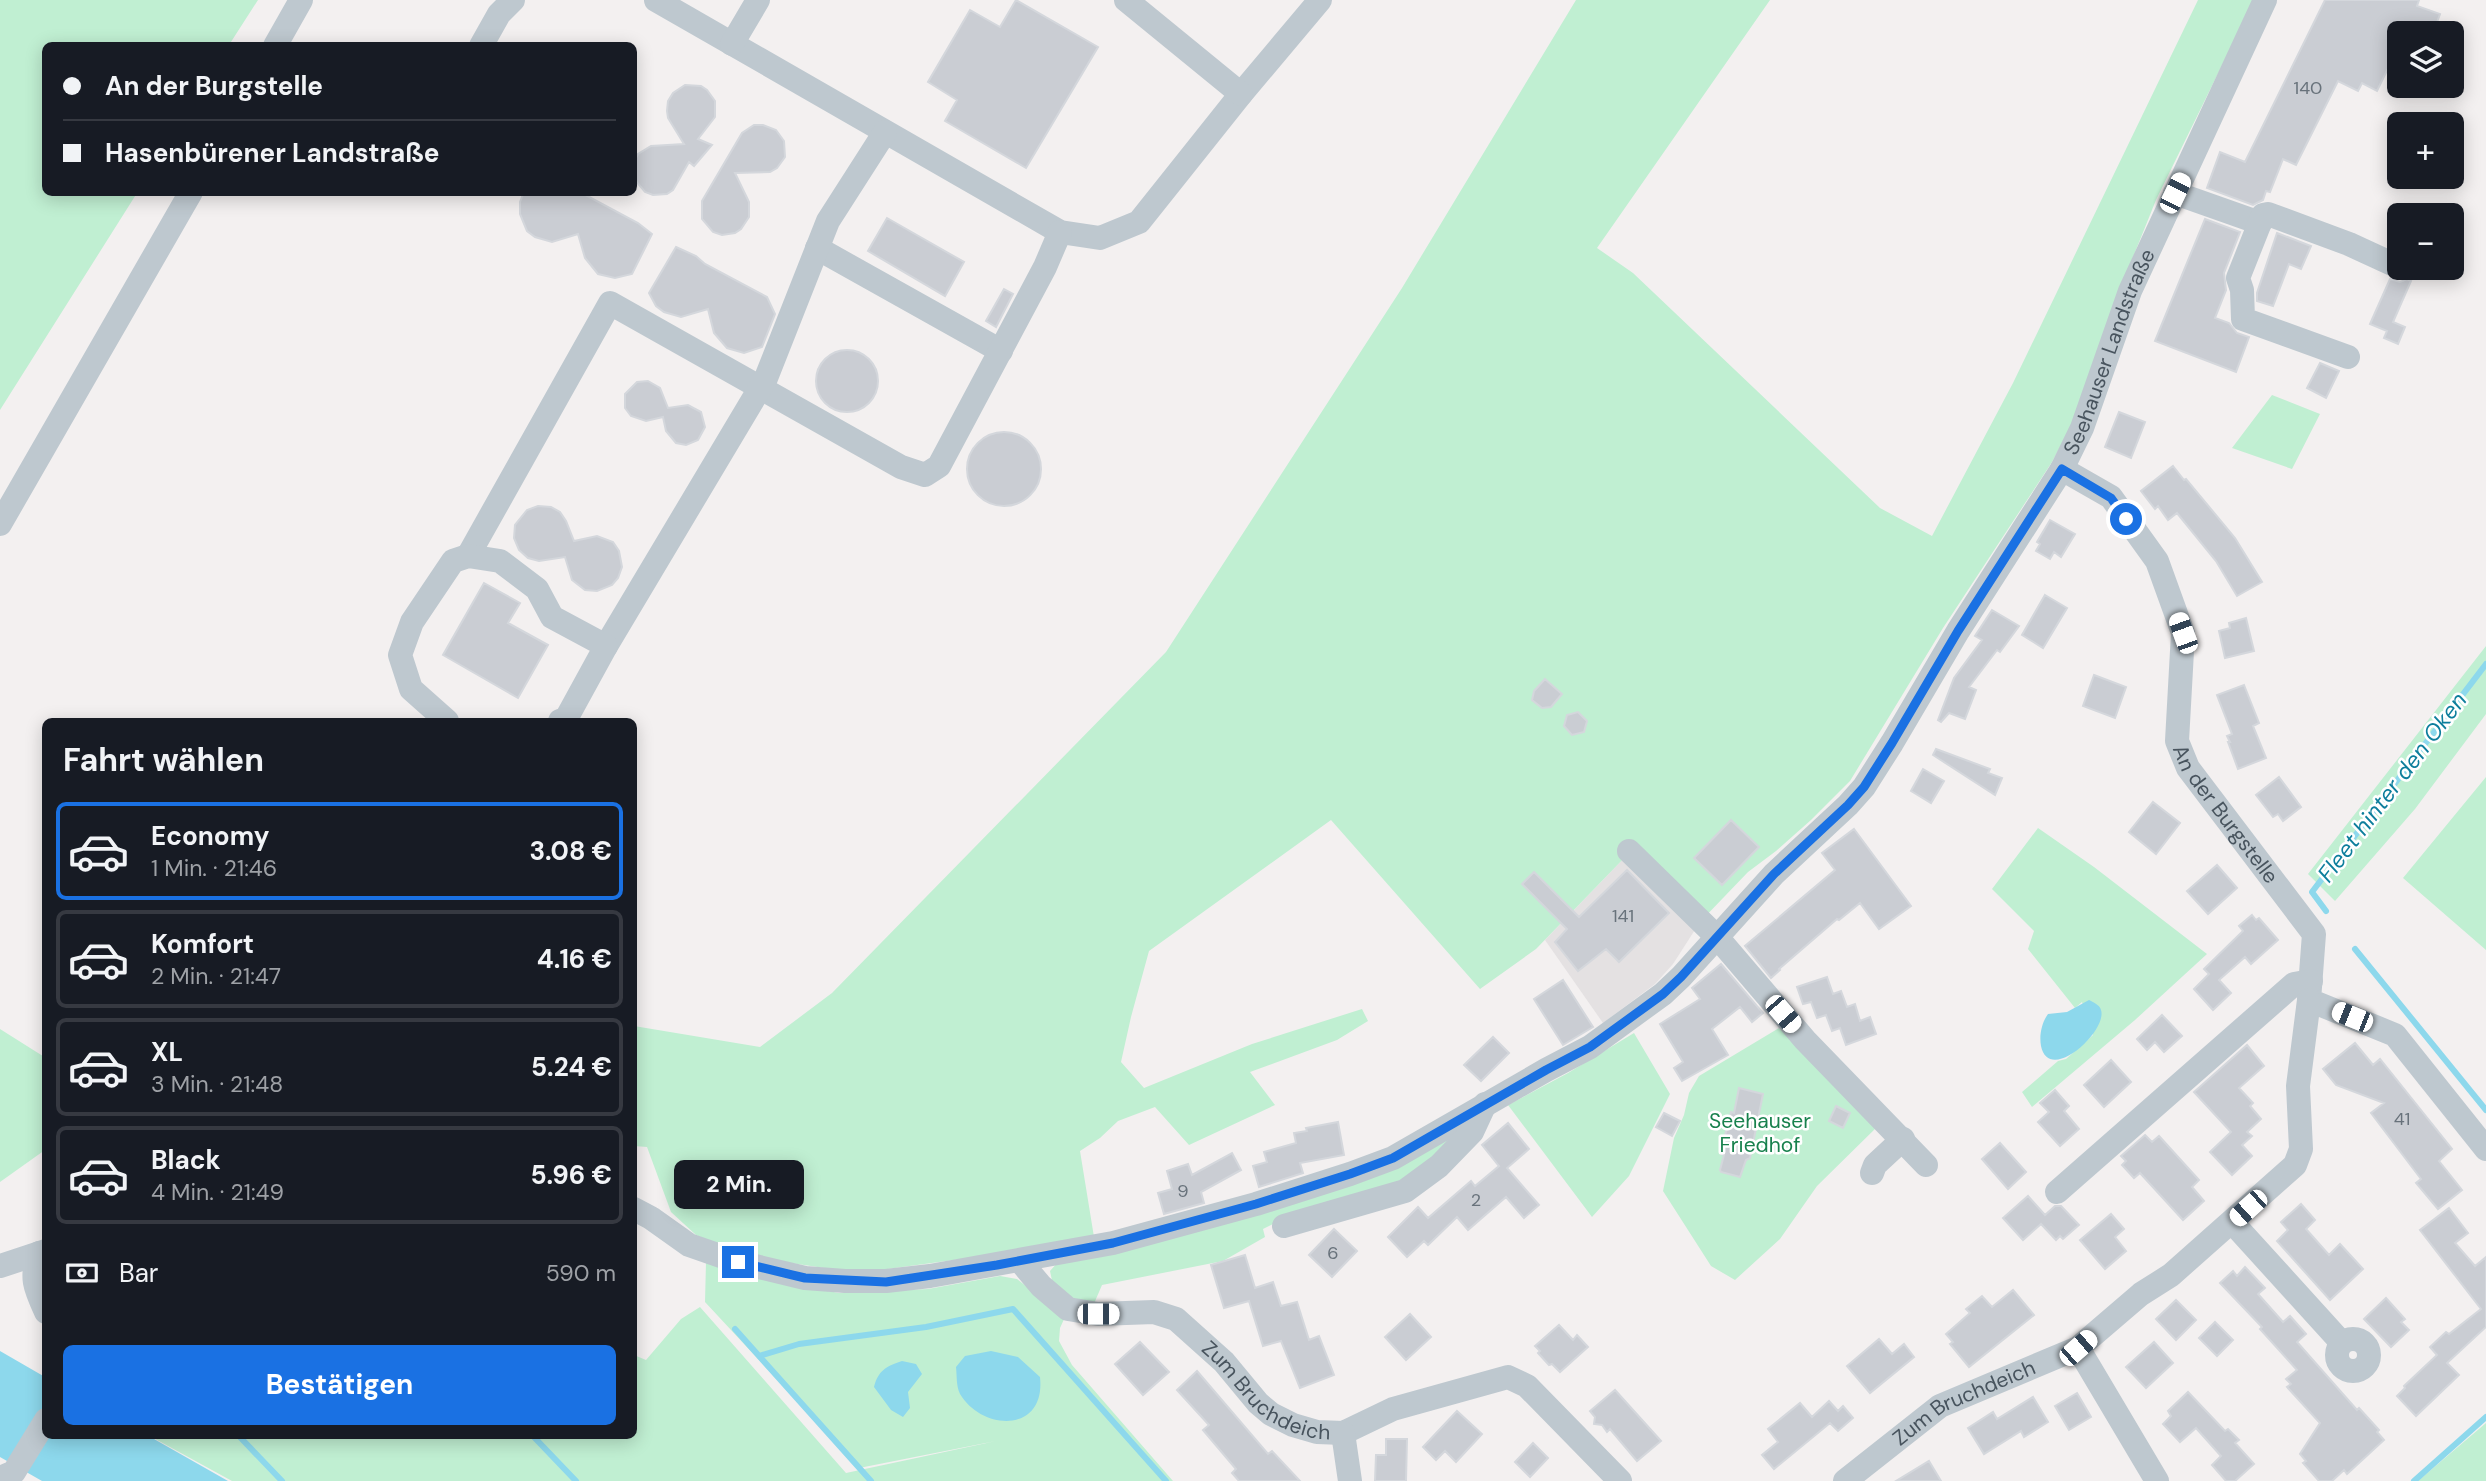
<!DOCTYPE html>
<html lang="de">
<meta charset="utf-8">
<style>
body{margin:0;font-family:"DM Sans",sans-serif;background:#242831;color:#f1f3f6;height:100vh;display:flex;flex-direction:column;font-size:26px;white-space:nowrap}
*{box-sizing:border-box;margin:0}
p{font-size:23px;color:#9ea1a6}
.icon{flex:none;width:38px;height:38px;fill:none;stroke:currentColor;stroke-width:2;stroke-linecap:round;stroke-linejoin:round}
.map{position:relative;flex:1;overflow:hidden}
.panel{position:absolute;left:42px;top:718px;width:595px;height:721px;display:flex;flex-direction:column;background:#171b24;border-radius:10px;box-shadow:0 4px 18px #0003}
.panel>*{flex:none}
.hud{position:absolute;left:42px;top:42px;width:595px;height:154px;border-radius:10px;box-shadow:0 4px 18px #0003;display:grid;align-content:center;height:154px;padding:0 21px;background:#171b24}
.fabs{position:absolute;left:2387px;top:21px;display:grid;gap:14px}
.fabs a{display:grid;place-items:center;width:77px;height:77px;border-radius:10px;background:#171b24;box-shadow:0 4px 18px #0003;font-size:35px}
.end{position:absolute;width:32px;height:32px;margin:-16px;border:9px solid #1a71e3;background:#fff;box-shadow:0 0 0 4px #fff}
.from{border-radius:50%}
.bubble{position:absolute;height:49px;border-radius:10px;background:#171b24;box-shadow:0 4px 18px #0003;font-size:23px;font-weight:700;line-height:49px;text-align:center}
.car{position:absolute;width:21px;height:42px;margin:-21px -10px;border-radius:9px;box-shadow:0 0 5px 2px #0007;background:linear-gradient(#fff 24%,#345 0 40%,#fff 0 76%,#345 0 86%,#fff 0)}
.hud b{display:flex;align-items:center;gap:24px;height:66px;font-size:26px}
.hud b+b{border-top:2px solid #363941}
.hud i{width:18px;height:18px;background:#f1f3f6}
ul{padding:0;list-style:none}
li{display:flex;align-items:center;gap:21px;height:98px;margin:0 14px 10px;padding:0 7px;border:4px solid #363941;border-radius:10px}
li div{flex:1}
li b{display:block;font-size:26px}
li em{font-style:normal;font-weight:700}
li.selected{border-color:#1a71e3}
li>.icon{width:63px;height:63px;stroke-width:1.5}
h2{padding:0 21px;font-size:32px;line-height:84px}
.pay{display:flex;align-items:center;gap:18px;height:77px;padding:0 21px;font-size:26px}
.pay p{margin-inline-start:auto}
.action{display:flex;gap:14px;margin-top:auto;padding:14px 21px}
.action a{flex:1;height:80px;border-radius:10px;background:#1a71e3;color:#fff;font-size:28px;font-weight:700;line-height:80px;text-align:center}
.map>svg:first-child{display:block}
</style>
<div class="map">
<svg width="2486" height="1481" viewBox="0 0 2486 1481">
<rect width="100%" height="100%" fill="#f3f0f0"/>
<path fill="#e4e1e2" d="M1630,852L1700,922L1673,964L1655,984L1603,1023L1545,940Z"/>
<path fill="#c0efd2" d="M0,0H258L229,45L46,46V192L137,193L0,410Z
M1576,0H1770L1597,248L1633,273L1880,508L1932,536L2013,383L2198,0H2254L2156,200L2123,282L2077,414L2052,462L1943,628L1850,781L1811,820L1776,851L1748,872L1700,922L1630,852L1536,949L1480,989L1331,820L1149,951L1131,1017L1121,1062L1144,1088L1252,1044L1362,1009L1368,1021L1337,1040L1250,1072L1275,1105L1189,1145L1155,1107L1118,1121L1100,1138L1080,1151L1094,1237L1020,1251L858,1273L744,1256L696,1235L671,1212L647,1147L634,1146V1026L760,1047L832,993L1166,652L1402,288Z
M2272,395L2320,414L2292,469L2232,448Z
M2486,646V714L2415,809L2335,901L2308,874Z
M2486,777V950L2403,878Z
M2038,828L2094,867L2207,954L2135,1020L2032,1107L2022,1092L2058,1061L2066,1059L2093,1035L2082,1002L2075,1008L2028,949L2034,931L1992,889Z
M1779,1028L1879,1125L1817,1186L1780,1239L1735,1280L1711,1266L1663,1191L1674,1138L1684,1115L1689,1093L1699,1076Z
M0,1029L46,1058L45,1150L0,1182Z
M1634,1033L1670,1094L1629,1176L1592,1217L1508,1105L1568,1073Z
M1458,1136L1403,1184L1289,1216L1263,1229L1265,1237L1223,1261L1102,1285L1093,1306L1054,1290L1050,1271L1059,1261Z
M706,1262L778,1282L839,1293L928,1289L1000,1276L1017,1279L1065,1317L1060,1328L1059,1341L1072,1365L1173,1481H232L148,1435H634V1355L646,1360L681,1319L700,1307L846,1473L996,1441L859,1468L705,1302Z
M2486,1423V1481H2418Z"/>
<path fill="#8dd8ec" d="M2089,1000C2093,1002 2100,1005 2101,1010C2108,1031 2049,1085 2041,1046C2039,1035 2042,1022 2048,1014L2067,1012Z
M0,1351L45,1377L46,1435H147L228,1481H42L0,1457Z
M991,1351L1018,1357L1040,1377C1046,1434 982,1431 960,1394C956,1386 957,1375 956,1367L965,1356Z
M902,1361L916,1364L922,1374L908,1392L910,1408L903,1417L891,1410L874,1387C878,1371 886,1366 902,1361Z"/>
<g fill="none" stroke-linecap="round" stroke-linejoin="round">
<path stroke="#8dd8ec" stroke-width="6" d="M2326,911L2312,892L2486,664
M2355,949L2486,1110
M735,1329L871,1481
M759,1356L799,1344L926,1327L1013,1309L1166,1481
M238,1435L282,1481
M532,1435L576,1481
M2414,1481L2486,1417"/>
</g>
<path fill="#cacdd3" stroke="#d4d7dc" stroke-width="2" d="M1016,0L1098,47L1026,168L945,121L957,100L928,82L970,10L1000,27Z
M2325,0H2419L2417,6L2440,14L2433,33H2399V46L2377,91L2362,83L2358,91L2338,81L2296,165L2283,159L2270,192L2266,191L2263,200L2253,205L2207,188L2220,152L2245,162Z
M685,85L701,86L707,90L715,101V117L698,139L712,145L694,166L689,162L673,190L667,194L653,195L645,192L634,179V162L638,154L651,146L684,144L668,118L667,111L668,101L673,93Z
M754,125H763L776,130L784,141L785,157L777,168L770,172L735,173L749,202V217L741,229L735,233L722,235L713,232L702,219V201L742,133Z
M524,192H580L638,223L652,234L632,274L615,278L598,274L585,258L578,234L552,242L535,237L527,231L520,214V202Z
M887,218L964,262L945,296L868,251Z
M2205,219L2240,232L2224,273L2226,290L2215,318L2229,323L2237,333L2249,337L2236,372L2155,341Z
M2277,233L2311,246L2301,269L2289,264L2273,306L2257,301V293Z
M676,247L696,256L705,264L767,297L775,314L762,347L744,353L727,348L714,333L708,309L681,317L664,312L656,306L649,293Z
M2390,279L2400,282L2407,279L2411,281L2393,322L2405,327L2398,344L2384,338L2387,331L2370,324Z
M1004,289L1013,294L996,327L986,321Z
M816 381a31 31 0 1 1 62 0a31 31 0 1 1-62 0Z
M2320,363L2339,371L2326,398L2307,388Z
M648,381L660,388L668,408L688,405L701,412L705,427L698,440L686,445L676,443L666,431L663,417L646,421L631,416L625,408V394L637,382Z
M2119,412L2145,422L2131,458L2105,447Z
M967 469a37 37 0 1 1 74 0a37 37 0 1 1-74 0Z
M2173,466L2184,480L2186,479L2235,538L2262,582L2237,596L2216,561L2177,513L2168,520L2158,506L2155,509L2141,491Z
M538,506L551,507L560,512L566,521L574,541L597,536L613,542L619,551L622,567L618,578L612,585L597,591L585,590L572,580L565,557L539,561L528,558L519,550L514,538L515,525L527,510Z
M2050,520L2075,534L2061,557L2054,552L2050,559L2036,551L2040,544L2037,542Z
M484,583L520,603L508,623L548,645L518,698L443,655Z
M2045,595L2067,608L2043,648L2022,635Z
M1992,610L2019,626L2000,652L1997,650L1969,687L1976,690L1965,719L1949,713L1941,722L1938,720L1954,678L1982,640L1975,636Z
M2246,618L2254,651L2225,658L2219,631L2230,628L2229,623Z
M2094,675L2126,687L2115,718L2083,706Z
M1545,679L1562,694L1551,707L1542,708L1532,700L1534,691Z
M2244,685L2259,723L2253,726L2266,758L2238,769L2228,742H2230L2227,736L2232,734L2217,695Z
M1578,712L1587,721L1584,732L1572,735L1564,726L1567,715Z
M1936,749L1990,769L1988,773L2002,778L1995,795L1933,755Z
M1923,769L1944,781L1931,803L1911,791Z
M2279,777L2301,807L2283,821L2278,814L2273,817L2256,795Z
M2153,802L2180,823L2156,854L2129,832Z
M1731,820L1759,847L1722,885L1694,858Z
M1854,829L1911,906L1879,929L1860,903L1839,920L1837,919L1779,969L1780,970L1771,978L1745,946L1835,870L1822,853Z
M2217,865L2237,888L2208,914L2187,891Z
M1627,870L1669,913L1619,962L1606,949L1578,971L1555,942L1567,929L1522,884L1534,872L1579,917Z
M2252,915L2256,920L2259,918L2278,940L2251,964L2245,957L2219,980L2231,993L2213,1010L2194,989L2209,974L2204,969L2243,931L2239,926Z
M1721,964L1763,1013L1752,1022L1740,1007L1712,1029L1728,1055L1682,1081L1674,1068L1683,1062L1660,1024L1700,999L1692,988Z
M1827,977L1833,994L1841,991L1847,1007L1855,1004L1860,1021L1870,1017L1876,1034L1846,1045L1840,1028L1832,1031L1826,1015L1817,1018L1811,1002L1803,1004L1797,987Z
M1563,980L1593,1027L1563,1045L1534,999Z
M2162,1015L2182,1036L2164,1052L2155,1042L2147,1050L2137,1039Z
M1493,1037L1509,1053L1481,1081L1464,1065Z
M2355,1043L2373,1065L2380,1059L2452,1149L2439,1161L2462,1190L2438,1209L2416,1183L2421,1179L2371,1113L2384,1103L2336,1085L2323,1069Z
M2247,1045L2264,1066L2239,1088L2253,1103L2250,1106L2261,1119L2247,1132L2252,1136L2242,1145L2252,1156L2232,1175L2210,1152L2231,1132L2194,1092Z
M2111,1060L2131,1082L2104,1107L2084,1085Z
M1739,1088L1763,1094L1750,1158L1746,1160L1740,1177L1721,1172L1720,1170L1724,1155L1721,1154V1151L1731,1112L1734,1113Z
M2055,1090L2069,1106L2064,1111L2079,1129L2060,1146L2038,1122L2049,1112L2040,1103Z
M1836,1106L1850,1113L1843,1128L1829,1121Z
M1664,1113L1680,1121L1672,1136L1656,1127Z
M1338,1122L1344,1155L1300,1163L1303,1173L1259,1187L1253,1166L1267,1162L1264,1152L1296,1143L1294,1133L1307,1131L1306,1128Z
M1508,1123L1529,1149L1507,1168L1539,1205L1524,1218L1506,1197L1468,1230L1457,1217L1428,1245L1424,1241L1407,1257L1388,1237L1418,1207L1428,1218L1471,1181L1475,1186L1499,1166L1482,1145Z
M2145,1135L2152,1142L2159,1136L2199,1180L2192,1187L2204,1201L2183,1220L2140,1173L2134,1178L2122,1165L2126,1161L2121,1156Z
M2000,1143L2026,1172L2008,1189L1982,1159Z
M1232,1153L1241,1170L1201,1192L1204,1203L1164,1214L1158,1193L1172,1189L1167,1171L1188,1164L1192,1175Z
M2028,1196L2045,1215L2055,1206H2061L2079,1225L2063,1239L2060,1236L2056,1240L2041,1224L2023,1240L2003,1218Z
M2301,1204L2315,1220L2306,1229L2329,1255L2340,1244L2363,1269L2330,1300L2277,1241L2288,1230L2281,1222Z
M2449,1208L2468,1233L2455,1243L2475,1266L2486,1257V1327L2447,1363L2459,1375L2416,1416L2397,1396L2405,1388L2404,1386L2437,1355L2430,1347L2446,1332L2449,1334L2481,1309L2420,1230Z
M2111,1214L2124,1229L2115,1237L2126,1251L2105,1269L2080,1240Z
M1334,1229L1357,1251L1332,1277L1309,1255Z
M1245,1255L1255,1288L1273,1282L1281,1306L1297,1302L1309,1340L1319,1336L1334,1375L1300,1388L1281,1341L1263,1346L1249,1301L1224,1308L1211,1265Z
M2245,1267L2265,1288L2258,1294L2283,1322L2290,1316L2306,1334L2297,1342L2357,1410L2359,1408L2379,1430L2377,1432L2384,1440L2347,1474L2344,1470L2332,1481H2319L2303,1463L2306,1461L2300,1454L2320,1423L2287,1387L2291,1384L2286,1379L2297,1370L2260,1329L2262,1327L2220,1283L2233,1271L2237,1276Z
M2013,1290L2034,1315L1969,1367L1950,1344L1953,1342L1946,1334L1970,1313L1966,1309L1982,1296L1992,1307Z
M2386,1298L2405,1319L2401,1322L2409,1330L2391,1347L2364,1319Z
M2176,1300L2196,1320L2176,1340L2156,1319Z
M1410,1314L1431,1337L1406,1360L1385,1337Z
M2215,1322L2233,1340L2217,1356L2199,1338Z
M1559,1325L1573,1340L1577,1335L1588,1347L1560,1372L1552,1364L1549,1365L1538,1353L1540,1351L1535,1346Z
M1879,1339L1892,1354L1904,1344L1914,1357L1870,1393L1847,1366Z
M1140,1342L1169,1372L1143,1395L1115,1364Z
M2154,1342L2173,1363L2146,1388L2126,1367Z
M1197,1371L1268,1454L1272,1451L1300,1481H1239L1232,1473L1236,1469L1203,1430L1209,1425L1177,1390Z
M1615,1390L1661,1441L1637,1461L1610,1429L1607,1432L1602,1425L1594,1424L1595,1417L1590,1411Z
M2188,1392L2225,1431L2228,1429L2239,1440L2235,1443L2254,1464L2235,1481H2226L2212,1465L2221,1456L2196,1428L2180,1442L2163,1424L2171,1416L2168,1411Z
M2077,1393L2091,1417L2069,1430L2055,1406Z
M2033,1397L2048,1422L2024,1437L2021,1431L1984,1454L1968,1428L1993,1412L1997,1419Z
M1829,1401L1838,1411L1843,1406L1853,1418L1838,1431L1830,1423L1774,1469L1762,1455L1778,1442L1768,1429L1800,1403L1812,1417Z
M1457,1411L1482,1434L1456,1462L1445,1451L1436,1460L1423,1447Z
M1386,1439H1407L1406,1481H1375L1376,1455H1386Z
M1533,1443L1548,1458L1530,1477L1515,1462Z
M1929,1461L1941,1481H1896Z"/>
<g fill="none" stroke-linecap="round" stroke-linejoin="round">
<g stroke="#bec8cf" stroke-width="24">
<path d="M656,0L1060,232L1100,238L1139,222L1241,94L1320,0"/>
<path d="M1126,0L1241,94"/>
<path d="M732,44L758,0"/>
<path d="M275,46L301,0"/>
<path d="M481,46L499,14L513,0"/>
<path d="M2175,193L2260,223"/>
<path d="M817,248L1001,351"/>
<path d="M2348,357L2243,319L2242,290L2238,278L2263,215L2268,214L2349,244L2399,267"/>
<path id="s1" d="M2062,469L2111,497L2157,561L2183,633L2177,741L2188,768L2314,934L2309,1000L2395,1035L2486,1149"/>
<path d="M0,524L191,192"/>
<path d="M468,556L610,303L901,467L925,475L939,466L1045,267L1060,232"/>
<path d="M606,646L766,378L828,221L885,132"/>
<path d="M447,721L411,689L400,655L412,622L453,561L468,556L500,561L537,589L552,617L606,646L566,719L560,721"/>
<path d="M1629,851L1717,937L1805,1040L1926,1165"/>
<path d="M1872,1173L1875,1165L1903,1139"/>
<path d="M2057,1192L2294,984L2311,981"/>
<path id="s2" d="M634,1209L651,1218L689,1245L738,1262L805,1278L845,1281H886L930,1276L1113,1243L1256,1204L1350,1174L1393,1158L1546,1070L1590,1047L1663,994L1681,977L1774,874L1848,805L1864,787L1892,743L1958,631L2062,469L2082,428L2130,291L2265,0"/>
<path d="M2232,1222L2341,1342"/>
<path d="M1284,1226L1405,1191L1439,1166L1472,1132L1485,1104"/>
<path d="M39,1253C30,1278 35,1288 46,1312"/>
<path id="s3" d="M1020,1261L1041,1286L1068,1309L1098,1314L1154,1312L1176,1319L1224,1362L1258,1403L1271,1414L1293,1425L1317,1432L1343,1433L1393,1409L1508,1377L1527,1386L1620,1481"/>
<path d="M0,1266L46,1251"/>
<circle cx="2353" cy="1355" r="16"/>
<path d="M2078,1348L2157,1481"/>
<path d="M1343,1433L1350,1481"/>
<path d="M0,1478L14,1472L46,1420"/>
<path id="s4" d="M1845,1481L1940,1406L2078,1348L2141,1294L2171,1275L2295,1165L2301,1149L2298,1086L2309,1000"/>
</g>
</g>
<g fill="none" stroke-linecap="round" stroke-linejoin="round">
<path stroke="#1a71e3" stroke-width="9" d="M738,1262L805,1278L886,1282L997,1265L1113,1243L1256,1204L1350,1174L1393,1158L1546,1070L1590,1047L1663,994L1681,977L1774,874L1848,805L1864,787L1892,743L1958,631L2062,469L2111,498L2126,519"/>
</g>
<g text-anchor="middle" stroke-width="5" stroke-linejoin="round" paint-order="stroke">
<g font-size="18" fill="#68727b">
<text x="2308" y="94">140</text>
<text x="1623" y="922">141</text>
<text x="2402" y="1125">41</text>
<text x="1183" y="1197">9</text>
<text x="1476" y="1206">2</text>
<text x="1333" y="1259">6</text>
</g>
<g font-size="21" fill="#48545e" stroke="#fff">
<text dy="7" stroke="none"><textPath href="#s2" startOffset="1897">Seehauser Landstraße</textPath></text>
<text dy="7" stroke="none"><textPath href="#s1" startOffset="408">An der Burgstelle</textPath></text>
<text dy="7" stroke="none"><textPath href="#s3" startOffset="296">Zum Bruchdeich</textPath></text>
<text dy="7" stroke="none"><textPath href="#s4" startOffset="144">Zum Bruchdeich</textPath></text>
</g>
<g font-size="21" fill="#18814d" stroke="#fff">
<text x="1760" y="1128">Seehauser<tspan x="1760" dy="24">Friedhof</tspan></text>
</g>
<g font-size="23" font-style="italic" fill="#0d7e9c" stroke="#fff">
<text transform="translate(2392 787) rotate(-53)" y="8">Fleet hinter den Oken</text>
</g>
</g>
</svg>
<div class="fabs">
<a><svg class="icon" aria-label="layers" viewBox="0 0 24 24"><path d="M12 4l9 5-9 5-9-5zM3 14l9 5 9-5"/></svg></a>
<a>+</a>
<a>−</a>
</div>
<i class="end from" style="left:2126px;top:519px"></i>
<i class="end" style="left:738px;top:1262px"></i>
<div class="bubble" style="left:674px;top:1160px;width:130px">2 Min.</div>
<i class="car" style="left:2175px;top:193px;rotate:26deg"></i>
<i class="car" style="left:2183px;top:633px;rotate:340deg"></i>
<i class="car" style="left:1783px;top:1014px;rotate:139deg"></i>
<i class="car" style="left:2352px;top:1017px;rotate:292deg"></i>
<i class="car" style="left:2248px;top:1208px;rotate:228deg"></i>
<i class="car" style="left:1098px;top:1314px;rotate:90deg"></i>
<i class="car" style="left:2078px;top:1348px;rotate:49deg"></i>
<div class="hud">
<b><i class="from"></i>An der Burgstelle</b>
<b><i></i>Hasenbürener Landstraße</b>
</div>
<section class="panel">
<h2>Fahrt wählen</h2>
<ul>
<li class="selected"><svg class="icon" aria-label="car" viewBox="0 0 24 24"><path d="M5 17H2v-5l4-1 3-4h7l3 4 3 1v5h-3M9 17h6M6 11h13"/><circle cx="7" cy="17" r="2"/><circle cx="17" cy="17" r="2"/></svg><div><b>Economy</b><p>1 Min. · 21:46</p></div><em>3.08 €</em></li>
<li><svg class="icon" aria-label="car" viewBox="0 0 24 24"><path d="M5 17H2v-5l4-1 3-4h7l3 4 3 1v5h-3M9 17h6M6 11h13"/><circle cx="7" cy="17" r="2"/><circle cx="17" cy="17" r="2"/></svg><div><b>Komfort</b><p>2 Min. · 21:47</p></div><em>4.16 €</em></li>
<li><svg class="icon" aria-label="car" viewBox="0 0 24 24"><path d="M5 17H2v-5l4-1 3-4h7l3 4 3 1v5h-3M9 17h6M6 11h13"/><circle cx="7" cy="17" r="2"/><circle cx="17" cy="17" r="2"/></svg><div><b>XL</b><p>3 Min. · 21:48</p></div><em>5.24 €</em></li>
<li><svg class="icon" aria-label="car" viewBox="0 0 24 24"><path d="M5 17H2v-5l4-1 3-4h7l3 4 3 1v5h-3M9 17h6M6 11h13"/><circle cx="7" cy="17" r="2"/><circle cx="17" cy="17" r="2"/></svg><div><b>Black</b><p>4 Min. · 21:49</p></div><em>5.96 €</em></li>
</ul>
<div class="pay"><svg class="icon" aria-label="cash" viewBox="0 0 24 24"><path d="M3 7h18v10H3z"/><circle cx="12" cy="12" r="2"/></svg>Bar<p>590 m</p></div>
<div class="action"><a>Bestätigen</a></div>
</section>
</div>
